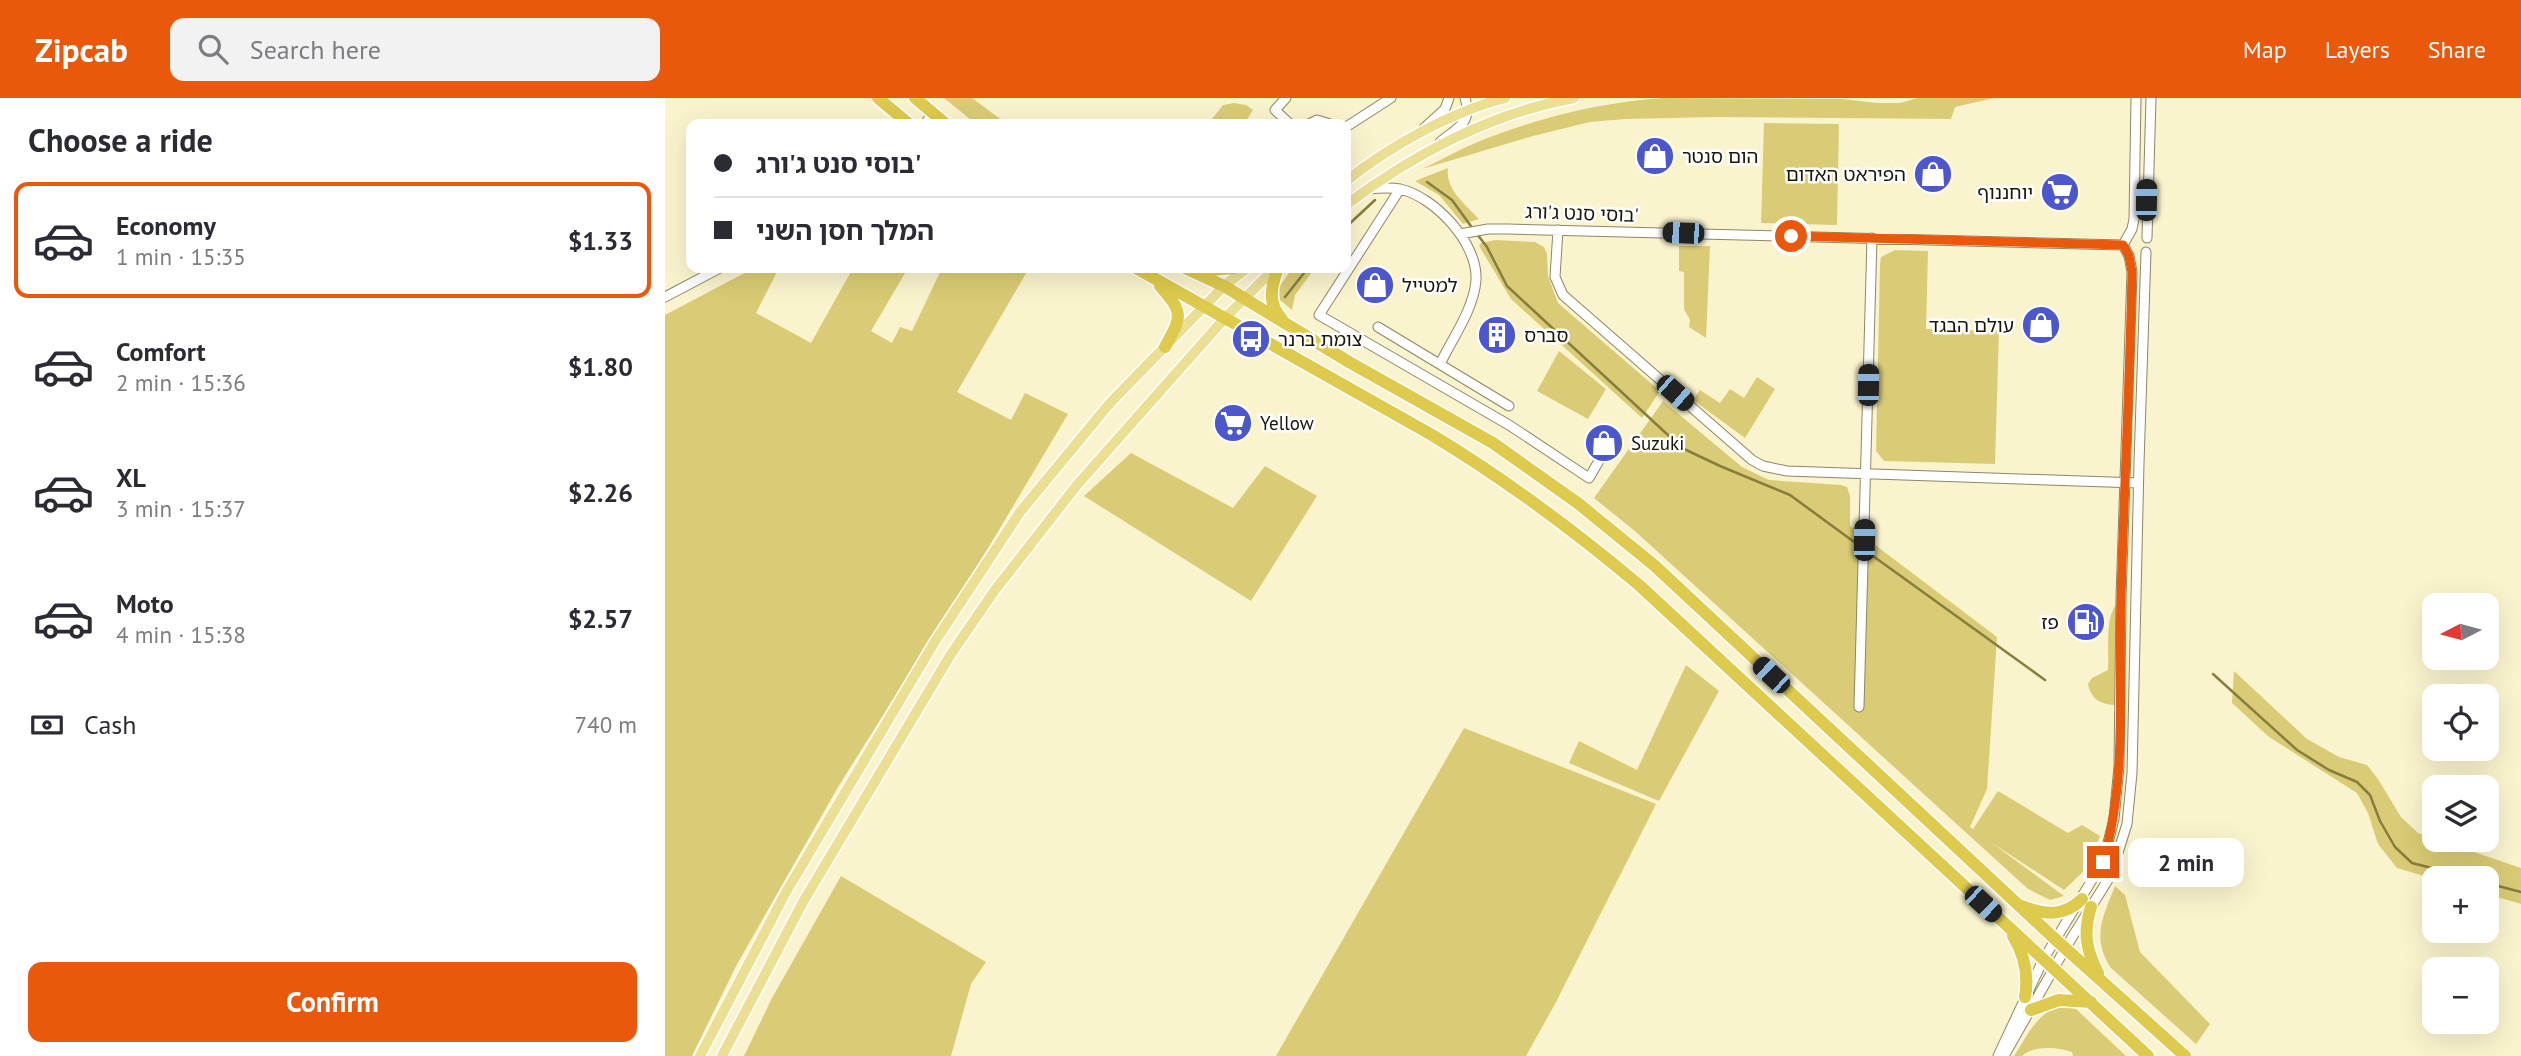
<!DOCTYPE html>
<meta charset="utf-8">
<style>
body{margin:0;font-family:"PT Sans","Noto Sans Hebrew",sans-serif;background:#f2f2f3;color:#2b2b33;height:100vh;display:flex;flex-direction:column;font-size:26px;white-space:nowrap}
*{box-sizing:border-box;margin:0}
p{font-size:23px;color:#7c7c81}
.icon{flex:none;width:38px;height:38px;fill:none;stroke:currentColor;stroke-width:2;stroke-linecap:round;stroke-linejoin:round}
.map{position:relative;flex:1;overflow:hidden}
.side{display:flex;flex-direction:column;background:#fff;width:665px}
.side>*{flex:none}
.banner{position:absolute;left:21px;top:21px;width:665px;height:154px;border-radius:14px;box-shadow:0 7px 28px #0002;display:grid;align-content:center;height:154px;padding:0 28px;background:#fff}
.needle{width:46px;rotate:264deg}
.fabs{position:absolute;left:1757px;top:495px;display:grid;gap:14px}
.fabs a{display:grid;place-items:center;width:77px;height:77px;border-radius:14px;background:#fff;box-shadow:0 7px 28px #0002;font-size:35px}
.end{position:absolute;width:32px;height:32px;margin:-16px;border:9px solid #ea580c;background:#fff;box-shadow:0 0 0 4px #fff}
.from{border-radius:50%}
.bubble{position:absolute;height:49px;border-radius:14px;background:#fff;box-shadow:0 7px 28px #0002;font-size:23px;font-weight:600;line-height:49px;text-align:center}
.car{position:absolute;width:21px;height:42px;margin:-21px -10px;border-radius:9px;box-shadow:0 0 5px 2px #0007;background:linear-gradient(#222 24%,#8ab4d8 0 40%,#222 0 76%,#8ab4d8 0 86%,#222 0)}
.banner b{display:flex;align-items:center;gap:24px;height:66px;font-size:26px}
.banner b+b{border-top:2px solid #e1e1e2}
.banner i{width:18px;height:18px;background:#2b2b33}
ul{padding:0;list-style:none}
li{display:flex;align-items:center;gap:21px;height:116px;margin:0 14px 10px;padding:0 14px;border:4px solid transparent;border-radius:14px}
li div{flex:1}
li b{display:block;font-size:26px}
li em{font-style:normal;font-weight:600}
li.on{border-color:#ea580c}
li>.icon{width:63px;height:63px;stroke-width:1.5}
h2{padding:0 28px;font-size:32px;line-height:84px}
.pay{display:flex;align-items:center;gap:18px;height:77px;padding:0 28px;font-size:26px}
.pay p{margin-inline-start:auto}
.action{display:flex;gap:14px;margin-top:auto;padding:14px 28px}
.action a{flex:1;height:80px;border-radius:14px;background:#ea580c;color:#fff;font-size:28px;font-weight:600;line-height:80px;text-align:center}
header{display:flex;align-items:center;gap:42px;box-sizing:border-box;height:98px;padding:0 35px;background:#ea580c;color:#fff}
header strong{font-size:33px}
nav{display:flex;gap:38px;margin-inline-start:auto;font-size:24px}
.search{width:490px;height:63px;background:#f2f2f3;display:flex;align-items:center;gap:18px;box-sizing:border-box;padding:0 24px;border-radius:14px;color:#7c7c81;font-size:26px}
main{display:flex;flex:1;min-height:0}
.map>svg:first-child{display:block}
</style>
<header>
<strong>Zipcab</strong>
<div class="search"><svg class="icon" aria-label="search" viewBox="0 0 24 24"><circle cx="10" cy="10" r="6"/><path d="M15 15l6 6"/></svg>Search here</div>
<nav><a>Map</a><a>Layers</a><a>Share</a></nav>
</header>
<main>
<section class="side">
<h2>Choose a ride</h2>
<ul>
<li class="on"><svg class="icon" aria-label="car" viewBox="0 0 24 24"><path d="M5 17H2v-5l4-1 3-4h7l3 4 3 1v5h-3M9 17h6M6 11h13"/><circle cx="7" cy="17" r="2"/><circle cx="17" cy="17" r="2"/></svg><div><b>Economy</b><p>1 min · 15:35</p></div><em>$1.33</em></li>
<li><svg class="icon" aria-label="car" viewBox="0 0 24 24"><path d="M5 17H2v-5l4-1 3-4h7l3 4 3 1v5h-3M9 17h6M6 11h13"/><circle cx="7" cy="17" r="2"/><circle cx="17" cy="17" r="2"/></svg><div><b>Comfort</b><p>2 min · 15:36</p></div><em>$1.80</em></li>
<li><svg class="icon" aria-label="car" viewBox="0 0 24 24"><path d="M5 17H2v-5l4-1 3-4h7l3 4 3 1v5h-3M9 17h6M6 11h13"/><circle cx="7" cy="17" r="2"/><circle cx="17" cy="17" r="2"/></svg><div><b>XL</b><p>3 min · 15:37</p></div><em>$2.26</em></li>
<li><svg class="icon" aria-label="car" viewBox="0 0 24 24"><path d="M5 17H2v-5l4-1 3-4h7l3 4 3 1v5h-3M9 17h6M6 11h13"/><circle cx="7" cy="17" r="2"/><circle cx="17" cy="17" r="2"/></svg><div><b>Moto</b><p>4 min · 15:38</p></div><em>$2.57</em></li>
</ul>
<div class="pay"><svg class="icon" aria-label="cash" viewBox="0 0 24 24"><path d="M3 7h18v10H3z"/><circle cx="12" cy="12" r="2"/></svg>Cash<p>740 m</p></div>
<div class="action"><a>Confirm</a></div>
</section>
<div class="map">
<svg width="1856" height="958" viewBox="0 0 1856 958">
<rect width="100%" height="100%" fill="#faf4ce"/>
<path fill="#dacc76" d="M279,0H307L342,26H311Z
M998,0L1177,1L1212,5H1235L1253,0H1329L1290,9L1286,21L1052,19L960,21L925,24L868,38L757,71C778,61 799,49 820,41C876,19 938,4 998,0Z
M569,5L581,7L588,12L579,26H543L558,7Z
M1099,25L1174,26L1172,127L1096,125Z
M783,70C780,91 800,106 814,121L798,126L774,97L750,83Z
M830,142L870,144L879,149L882,156L883,178L893,205L995,293L977,320L846,201L814,148L816,145Z
M1014,148H1045L1041,240L1024,229L1025,222L1019,211V174L1014,173Z
M1230,152L1263,153L1261,231L1334,233L1330,366L1219,363L1211,353L1215,167L1216,159Z
M89,170H114L91,215L146,245L188,170H243L206,233L227,245L235,229L247,233L277,170H364L292,294L346,322L360,295L403,316L322,452L173,689L71,868L27,958H0V217Z
M628,170H650L630,197L627,212L615,202L613,190Z
M894,253L941,291L923,321L872,293Z
M1092,279L1110,291L1080,340L1028,302L1035,292L1055,305L1065,291L1079,300Z
M998,303L1077,369L1104,382L1176,387L1182,389L1185,398V428L1332,539L1322,691L1305,729L1308,731L1333,693L1403,735L1417,727L1435,738L1423,769L1399,792L1327,745L1399,798L1385,802L1363,791L971,434L929,400Z
M466,355L568,410L600,368L652,398L586,503L419,398Z
M1451,507L1450,607C1435,606 1426,601 1423,586L1427,580L1443,572C1444,555 1440,519 1451,507Z
M1021,567L1054,593L994,703L904,665L914,643L972,672Z
M1569,573L1642,641L1674,659L1702,667L1713,681L1736,719L1753,735L1856,770V806L1822,796V780L1769,781L1732,770L1713,746L1703,715L1692,695L1604,639L1567,605Z
M799,630L991,706L890,906L861,958H611Z
M176,778L321,864L306,886L286,958H79L107,900Z
M1450,788L1460,797L1475,854L1545,926L1531,946L1446,870C1426,839 1438,819 1450,788Z
M1400,908L1411,911L1461,958H1408L1407,954C1394,949 1368,947 1357,958H1349C1363,937 1373,911 1400,908Z"/>
<g fill="none" stroke-linecap="round" stroke-linejoin="round">
<path stroke="#877d3c" stroke-width="2.5" d="M762,84L787,102L808,131
M681,129L710,102
M812,136L822,149L842,188L1017,350L1055,368L1125,397L1196,449
M620,199L643,170
M1201,453L1380,582
M1548,576L1632,652L1664,672L1692,684L1705,697L1715,723L1730,749L1747,765L1806,780
M1822,785L1856,794"/>
<g stroke="#8c8764" stroke-width="11">
<path id="minor" d="M621,0L610,12L625,26
M260,26L268,15
M644,26L652,22L665,26
M681,29L726,0
M759,30L780,11L784,0
M775,44C792,30 808,25 800,0
M703,91C713,90 725,89 735,91C770,99 813,145 811,182C809,211 787,241 775,266
M735,91L654,217L844,327L924,380L935,361
M893,132L890,179L898,197L1087,362L1098,368L1122,373L1473,385
M795,136L823,131H843L1458,147
M1482,140L1486,0
M0,199L55,170
M713,229L844,308
M1194,609L1207,140
M1333,958L1378,862L1438,764L1449,721L1454,668L1456,499L1467,174L1464,158L1458,147L1467,131L1469,121L1471,0
M1339,958L1401,849L1446,777L1462,726L1467,675L1474,365L1481,154"/>
</g>
<g stroke="#fff" stroke-width="13">
<path id="major" d="M681,83C725,48 786,14 840,0
M681,107C747,57 826,15 909,0
M35,958L121,794L269,545L355,414L445,305L559,188L582,170
M57,958L138,804L286,556L330,492L412,387L559,221L610,170"/>
</g>
<g stroke="#fff" stroke-width="15">
<path id="highway" d="M213,0L244,26
M250,0L281,26
M471,170L767,337C843,383 906,430 974,487L1483,958
M520,170L559,188L684,264L828,345L914,406L990,468L1391,842L1520,958
M613,170C606,189 602,205 617,221
M531,173L569,170
M495,188C519,215 517,218 500,249
M1357,808C1380,817 1399,819 1417,801
M1426,809C1418,834 1421,852 1433,875
M1348,838C1360,858 1364,877 1360,899
M1366,912L1394,902L1426,904"/>
</g>
<use href="#minor" stroke="#fff" stroke-width="9"/>
<use href="#major" stroke="#ebdf94" stroke-width="10"/>
<use href="#highway" stroke="#deca4d" stroke-width="12"/>
</g>
<g fill="none" stroke-linecap="round" stroke-linejoin="round">
<path stroke="#ea580c" stroke-width="9" d="M1126,138L1458,147L1464,158L1467,174C1465,282 1459,391 1456,499C1453,588 1463,678 1438,764"/>
</g>
<defs>
<g id="shop-disc" transform="scale(2.0125)"><circle r="9.5" fill="#4c57cd" stroke="#fff"/><path d="M-5-2.5h2.3a2.7 3.5 0 0 1 5.4 0H5L5.5 6h-11ZM-1.5-2.5h3a1.5 2.3 0 0 0-3 0Z" fill="#fff"/></g>
<g id="supermarket-disc" transform="scale(2.0125)"><circle r="9.5" fill="#4c57cd" stroke="#fff"/><path d="M-6-5.5h2.5l.6 2H6L4.5 2H-2.5L-4.4-4H-6ZM-1.5 3.2a1.3 1.3 0 1 0 .1 0ZM3 3.2a1.3 1.3 0 1 0 .1 0Z" fill="#fff"/></g>
<g id="building-disc" transform="scale(2.0125)"><circle r="9.5" fill="#4c57cd" stroke="#fff"/><path d="M-4-6H4V6H1V3H-1V6H-4ZM-2.5-4.3h1.7v1.8h-1.7ZM.8-4.3h1.7v1.8H.8ZM-2.5-1h1.7V.8h-1.7ZM.8-1h1.7V.8H.8Z" fill="#fff"/></g>
<g id="bus-disc" transform="scale(2.0125)"><circle r="9.5" fill="#4c57cd" stroke="#fff"/><path d="M-5-6H5V4H4V6H2V4H-2V6H-4V4H-5ZM-3.5-4V0h7V-4ZM-3.5 1.2v1.5H-2V1.2ZM2 1.2v1.5H3.5V1.2Z" fill="#fff"/></g>
<g id="fuel-disc" transform="scale(2.0125)"><circle r="9.5" fill="#4c57cd" stroke="#fff"/><path d="M-5.5-6h7V0h2V4h1.3V-2.5L3-4.5l.8-.8L6-3V5H2.5V1h-1V6h-7ZM-4.2-4.7v3.2H.2V-4.7Z" fill="#fff"/></g>
</defs>
<g fill-rule="evenodd">
<use href="#shop-disc" x="990" y="58"/>
<use href="#shop-disc" x="1268" y="76"/>
<use href="#supermarket-disc" x="1395" y="94"/>
<use href="#shop-disc" x="710" y="187"/>
<use href="#shop-disc" x="1376" y="227"/>
<use href="#building-disc" x="832" y="237"/>
<use href="#bus-disc" x="586" y="241"/>
<use href="#supermarket-disc" x="568" y="325"/>
<use href="#shop-disc" x="939" y="345"/>
<use href="#fuel-disc" x="1421" y="524"/>
</g>
<g text-anchor="middle" stroke-width="5" stroke-linejoin="round" paint-order="stroke">
<g font-size="19" fill="#181608" stroke="#fff" text-anchor="start">
<text x="1017" y="65">הום סנטר</text>
<text x="1241" y="83" text-anchor="end">הפיראט האדום</text>
<text x="1368" y="101" text-anchor="end">יוחננוף</text>
<text x="737" y="194">למטייל</text>
<text x="1349" y="234" text-anchor="end">עולם הבגד</text>
<text x="859" y="244">סברס</text>
<text x="613" y="248">צומת ברנר</text>
<text x="595" y="332">Yellow</text>
<text x="966" y="352">Suzuki</text>
<text x="1394" y="531" text-anchor="end">פז</text>
</g>
<g font-size="19" fill="#181608" stroke="#fff">
<text transform="translate(917 115) rotate(2)" y="7">בוסי סנט ג'ורג'</text>
</g>
</g>
</svg>
<div class="fabs">
<a><svg class="needle" viewBox="-14 -14 28 28"><path d="M0-13l5 13h-10z" fill="#e53935"/><path d="M0 13l5-13h-10z" fill="#7c7c81"/></svg></a>
<a><svg class="icon" aria-label="locate" viewBox="0 0 24 24"><circle cx="12" cy="12" r="6"/><path d="M12 2v4M12 18v4M2 12h4M18 12h4"/></svg></a>
<a><svg class="icon" aria-label="layers" viewBox="0 0 24 24"><path d="M12 4l9 5-9 5-9-5zM3 14l9 5 9-5"/></svg></a>
<a>+</a>
<a>−</a>
</div>
<i class="end from" style="left:1126px;top:138px"></i>
<i class="end" style="left:1438px;top:764px"></i>
<div class="bubble" style="left:1463px;top:740px;width:116px">2 min</div>
<i class="car" style="left:1481px;top:102px;rotate:1deg"></i>
<i class="car" style="left:1018px;top:135px;rotate:272deg"></i>
<i class="car" style="left:1203px;top:287px;rotate:1deg"></i>
<i class="car" style="left:1010px;top:295px;rotate:131deg"></i>
<i class="car" style="left:1199px;top:442px;rotate:1deg"></i>
<i class="car" style="left:1106px;top:577px;rotate:313deg"></i>
<i class="car" style="left:1318px;top:806px;rotate:133deg"></i>
<div class="banner">
<b><i class="from"></i>בוסי סנט ג'ורג'</b>
<b><i></i>המלך חסן השני</b>
</div>
</div>
</main>
